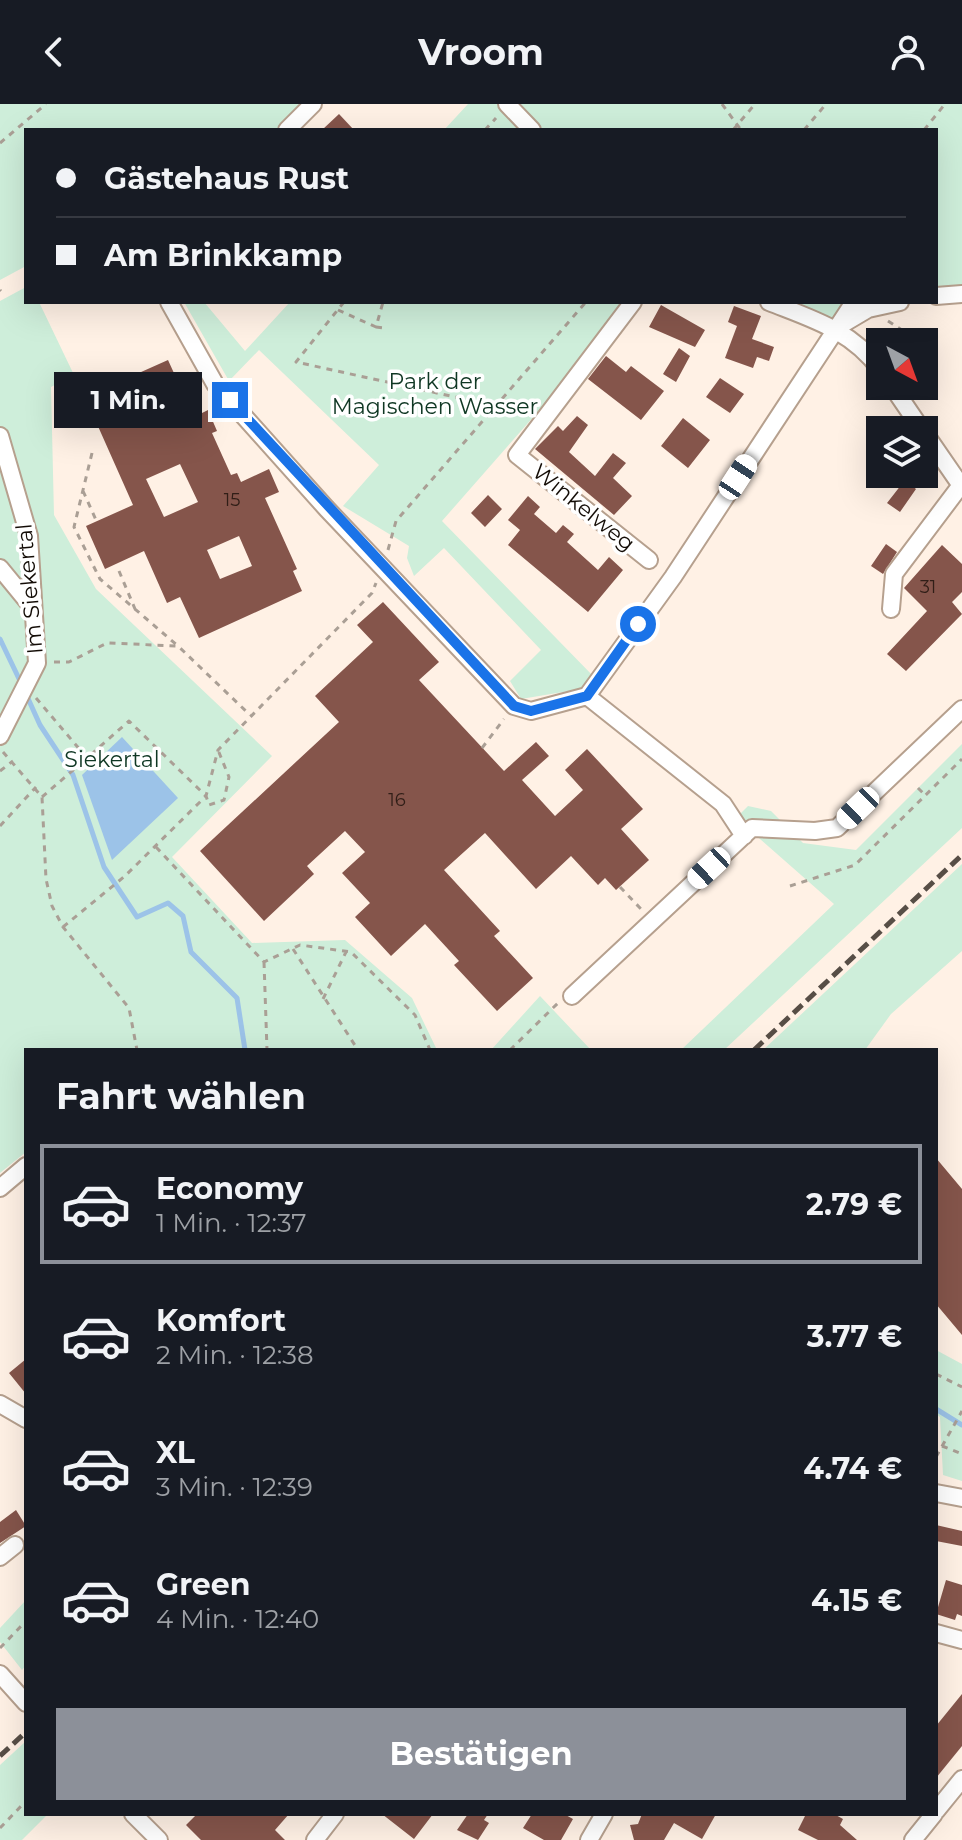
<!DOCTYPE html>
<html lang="de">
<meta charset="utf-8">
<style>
body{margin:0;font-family:Montserrat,sans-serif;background:#20242c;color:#f1f3f6;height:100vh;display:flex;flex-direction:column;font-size:30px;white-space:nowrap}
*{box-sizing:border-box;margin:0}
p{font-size:26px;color:#9ea1a6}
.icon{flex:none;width:44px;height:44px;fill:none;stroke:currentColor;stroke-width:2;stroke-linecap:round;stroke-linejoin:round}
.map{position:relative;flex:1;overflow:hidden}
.side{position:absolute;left:24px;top:944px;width:914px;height:768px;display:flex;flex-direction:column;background:#171b24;border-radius:0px;box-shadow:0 8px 32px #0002}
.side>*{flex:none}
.guide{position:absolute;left:24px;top:24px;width:914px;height:176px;border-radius:0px;box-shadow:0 8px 32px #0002;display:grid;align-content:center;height:176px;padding:0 32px;background:#171b24}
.needle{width:52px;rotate:139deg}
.tools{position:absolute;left:866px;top:224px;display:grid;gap:16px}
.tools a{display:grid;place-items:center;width:72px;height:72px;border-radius:0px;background:#171b24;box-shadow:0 8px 32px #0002;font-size:40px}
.end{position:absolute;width:36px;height:36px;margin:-18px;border:10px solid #1a73e8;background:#fff;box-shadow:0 0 0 4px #fff}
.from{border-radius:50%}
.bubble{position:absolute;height:56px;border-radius:0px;background:#171b24;box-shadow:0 8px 32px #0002;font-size:26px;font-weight:700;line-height:56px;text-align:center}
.car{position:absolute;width:24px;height:48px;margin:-24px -12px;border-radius:10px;box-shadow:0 0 6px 2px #0007;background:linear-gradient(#fff 24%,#345 0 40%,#fff 0 76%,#345 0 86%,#fff 0)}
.guide b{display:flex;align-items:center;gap:28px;height:76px;font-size:30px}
.guide b+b{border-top:2px solid #363941}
.guide i{width:20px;height:20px;background:#f1f3f6}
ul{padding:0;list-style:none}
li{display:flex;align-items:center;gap:24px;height:120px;margin:0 16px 12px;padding:0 16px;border:4px solid transparent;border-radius:0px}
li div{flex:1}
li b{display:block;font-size:30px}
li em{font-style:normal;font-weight:700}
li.on{border-color:#8c9099}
li>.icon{width:72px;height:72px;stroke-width:1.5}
h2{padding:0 32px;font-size:36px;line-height:96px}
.action{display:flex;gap:16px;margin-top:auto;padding:16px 32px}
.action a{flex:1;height:92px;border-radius:0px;background:#8c9099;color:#fff;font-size:32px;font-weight:700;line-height:92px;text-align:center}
header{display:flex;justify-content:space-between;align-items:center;height:104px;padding:0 32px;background:#171b24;font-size:36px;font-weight:700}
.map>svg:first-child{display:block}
</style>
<header><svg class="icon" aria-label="back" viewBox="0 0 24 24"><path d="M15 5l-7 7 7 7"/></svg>Vroom<svg class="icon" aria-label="person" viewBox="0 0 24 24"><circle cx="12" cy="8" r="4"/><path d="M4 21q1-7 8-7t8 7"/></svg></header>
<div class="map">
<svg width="962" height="1736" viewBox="0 0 962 1736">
<rect width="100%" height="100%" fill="#fff1e5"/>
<path fill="#ceeeda" d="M0,0H303L279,26H26V162L0,176Z
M468,0H962V185L936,189V26H444Z
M26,183V198H39L74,271L51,283L54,411L96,485L272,652L172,753L252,839L345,836L412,894L437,946H26V1048L0,1069V197Z
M184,198H204L245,247L290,198H628L600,237L442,417L596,575L593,583L521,595L510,577L541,546L444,444L414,472L407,454L409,442L343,402L379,361L259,246L229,277Z
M780,198H883L857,199L839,223Z
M962,640V724L724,946H681L834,800L736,714L748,702L771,707L803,739L856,746Z
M962,760V847L891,910L865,946H763Z
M540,892L591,946H491Z
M936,1246L962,1260V1377L943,1371L940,1313L936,1310Z
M26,1496V1561L22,1566L0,1538V1524Z
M26,1637V1710H48L22,1736H0V1661Z"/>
<path fill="#9cc3e8" d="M122,633L178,694L112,756L82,671Z"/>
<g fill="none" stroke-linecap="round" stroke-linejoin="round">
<path stroke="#9cc3e8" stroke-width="5" d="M0,535L22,581
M26,590L40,621L73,671L104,763L137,813L168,799L183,812L191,848L237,894L245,946
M936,1305L962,1321"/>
</g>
<path fill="#85554b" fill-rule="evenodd" d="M339,10L354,26H322Z
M661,201L705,226L695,243L649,223Z
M734,202L761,212L752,235L774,243L769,257L757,253L753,264L725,254L737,222L728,218Z
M679,244L690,252L676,278L663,270Z
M606,252L626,268L631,262L664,287L641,316L588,275Z
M168,256L194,313L208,306L217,327L212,329L231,371L237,369L241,378L269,365L279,388L265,394L297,465L293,467L302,487L199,534L180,493L167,499L144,447L105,465L86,422L133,401L85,293ZM180,360L198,398L164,413L146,375ZM239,432L252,462L220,475L207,446Z
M720,274L744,290L730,309L706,293Z
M577,312L588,321L569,348L595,372L613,349L626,359L613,374L632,392L614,411L535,345L558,322L563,327Z
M683,314L710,336L688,364L661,342Z
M905,376L916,385L900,408L887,399Z
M488,391L502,405L485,423L471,409Z
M528,392L540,403L534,410L556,429L563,421L574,430L567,438L598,466L609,453L623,466L588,508L508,441L520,426L508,416Z
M886,440L897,448L883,470L871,462Z
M942,441L962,460V488L952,498L962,510L906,567L887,550L927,507L904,484Z
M383,498L439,558L419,576L504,667L536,638L549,652L522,676L555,712L583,686L565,666L587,645L643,705L621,725L649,756L616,786L605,774L598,781L571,752L536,785L485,729L444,766L500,827L494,832L533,874L497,907L454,861L459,857L425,820L391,852L355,813L370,799L342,769L365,748L345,727L307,762L314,770L264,817L200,747L339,618L315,592L373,538L357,521Z
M936,1054L962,1085V1231L936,1200Z
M26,1255V1290L9,1269Z
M16,1406L26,1422L0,1439V1418Z
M936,1421L962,1427V1442L936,1437Z
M946,1476L962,1481V1512L957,1510L955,1516L936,1510Z
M962,1590V1642L936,1674V1622Z
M197,1710H289L275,1726L285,1736H201L186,1721Z
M382,1710H433L414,1735Z
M468,1710H488L484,1716L489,1719L478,1736L457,1726Z
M532,1710H564L573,1715L561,1736H544L523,1724Z
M642,1710H716L702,1735L674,1719L664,1736H634L630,1721L638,1720Z
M806,1710H834L843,1715L840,1721L857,1736H818L798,1726Z"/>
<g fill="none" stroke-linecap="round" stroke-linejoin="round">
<g stroke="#b6a08e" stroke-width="20">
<path id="minor" d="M507,0L532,26
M287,26L313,0
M936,192L962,190
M169,198L215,280L326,404L514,602L531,607L587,592L723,700L744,732
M633,198L517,351L649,456
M769,198C812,215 851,226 880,265
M841,221L868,205L900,198
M892,282L922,326
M924,328L962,383
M0,332L29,432L37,559L0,632
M0,464L32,503
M891,505L894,470L961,381
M587,592L673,473L854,198
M572,892L752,724L815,727L837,724L962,605
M0,1084L26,1062
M0,1300L26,1315
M936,1389L962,1394
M0,1453L15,1441
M936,1529L962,1536
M0,1570L26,1599
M936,1707L962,1675
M133,1710L159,1736
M315,1736L335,1710
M589,1736L604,1710
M913,1736L934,1710"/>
</g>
<path stroke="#aa9f95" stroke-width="3" stroke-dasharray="6 6" stroke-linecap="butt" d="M722,0L741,26
M485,26L496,14
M733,26L755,0
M804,26L826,0
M924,26L945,0
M0,39L46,0
M0,186L1,187
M344,198L296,258L496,302
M338,206L376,223L383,198
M888,217L908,230
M376,223L385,224
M92,349L74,423L100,475L178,542
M83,387L96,416
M388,446L396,417L586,198
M119,467L135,505
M54,558H69L107,539L178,542L250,611
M36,594L87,654L129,617L206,692L209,701L224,696L229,673L218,646
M482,644L504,615
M3,648L42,693L46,775L52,802L63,823L129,904L137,946
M0,667L13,657
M918,684L925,691
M42,693L87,654
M0,722L36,683
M156,743L264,858L300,841L351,848L415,911L430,946
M790,782L855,761L962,655
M620,783L642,806
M63,823L125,772L206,692L218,646L372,489L376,479
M293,845L358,946
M264,858L267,946
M323,895L346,848
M510,946L559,898
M936,1270L962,1283
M942,1342L962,1350
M936,1353L962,1307
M0,1544L26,1517
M0,1724L26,1697"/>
<use href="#minor" stroke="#fff" stroke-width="16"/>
<path stroke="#574e46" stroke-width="5" stroke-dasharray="12 6" stroke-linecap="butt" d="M754,946L962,751
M0,1652L26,1628"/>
</g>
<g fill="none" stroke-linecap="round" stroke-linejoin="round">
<path stroke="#1a73e8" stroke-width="10" d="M230,296L514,602L531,607L587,592L638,520"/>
</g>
<g text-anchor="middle" stroke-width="7" stroke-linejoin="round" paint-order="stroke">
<g font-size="18" fill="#301e17">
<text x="232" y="402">15</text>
<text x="928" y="489">31</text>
<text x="397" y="702">16</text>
</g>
<g font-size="22" fill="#0f3723" stroke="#fff">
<text x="435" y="285">Park der<tspan x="435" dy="25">Magischen Wasser</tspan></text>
<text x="112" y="663">Siekertal</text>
</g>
<g font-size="22" fill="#130c06" stroke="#fff">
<text transform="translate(584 403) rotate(39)" y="8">Winkelweg</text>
<text transform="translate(29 485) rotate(-95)" y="8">Im Siekertal</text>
</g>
</g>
</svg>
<div class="tools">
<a><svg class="needle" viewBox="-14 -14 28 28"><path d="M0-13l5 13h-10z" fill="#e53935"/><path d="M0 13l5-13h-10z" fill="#9ea1a6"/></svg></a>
<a><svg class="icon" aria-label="layers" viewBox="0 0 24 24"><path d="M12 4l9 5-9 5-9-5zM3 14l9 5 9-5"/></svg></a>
</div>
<i class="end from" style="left:638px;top:520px"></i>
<i class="end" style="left:230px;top:296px"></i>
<div class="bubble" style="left:54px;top:268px;width:148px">1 Min.</div>
<i class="car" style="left:738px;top:373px;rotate:33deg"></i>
<i class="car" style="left:858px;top:704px;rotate:226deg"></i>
<i class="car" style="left:709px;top:764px;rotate:227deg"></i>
<div class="guide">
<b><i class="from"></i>Gästehaus Rust</b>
<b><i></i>Am Brinkkamp</b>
</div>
<section class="side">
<h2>Fahrt wählen</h2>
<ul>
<li class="on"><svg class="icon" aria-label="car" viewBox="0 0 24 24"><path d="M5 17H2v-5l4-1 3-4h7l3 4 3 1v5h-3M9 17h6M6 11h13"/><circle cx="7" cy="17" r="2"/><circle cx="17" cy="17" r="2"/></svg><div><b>Economy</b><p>1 Min. · 12:37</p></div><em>2.79 €</em></li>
<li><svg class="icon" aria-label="car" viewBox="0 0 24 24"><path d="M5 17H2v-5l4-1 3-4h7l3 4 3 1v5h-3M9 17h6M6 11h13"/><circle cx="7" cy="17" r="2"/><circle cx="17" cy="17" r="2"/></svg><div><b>Komfort</b><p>2 Min. · 12:38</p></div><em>3.77 €</em></li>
<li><svg class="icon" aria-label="car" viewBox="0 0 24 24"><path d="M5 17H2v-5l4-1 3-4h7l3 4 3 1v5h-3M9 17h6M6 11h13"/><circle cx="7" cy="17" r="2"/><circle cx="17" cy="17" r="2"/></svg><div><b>XL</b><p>3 Min. · 12:39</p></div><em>4.74 €</em></li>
<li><svg class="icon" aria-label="car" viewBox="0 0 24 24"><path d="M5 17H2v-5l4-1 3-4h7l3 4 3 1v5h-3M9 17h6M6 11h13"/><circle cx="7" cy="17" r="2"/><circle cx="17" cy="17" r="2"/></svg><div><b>Green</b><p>4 Min. · 12:40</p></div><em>4.15 €</em></li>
</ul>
<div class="action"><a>Bestätigen</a></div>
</section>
</div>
